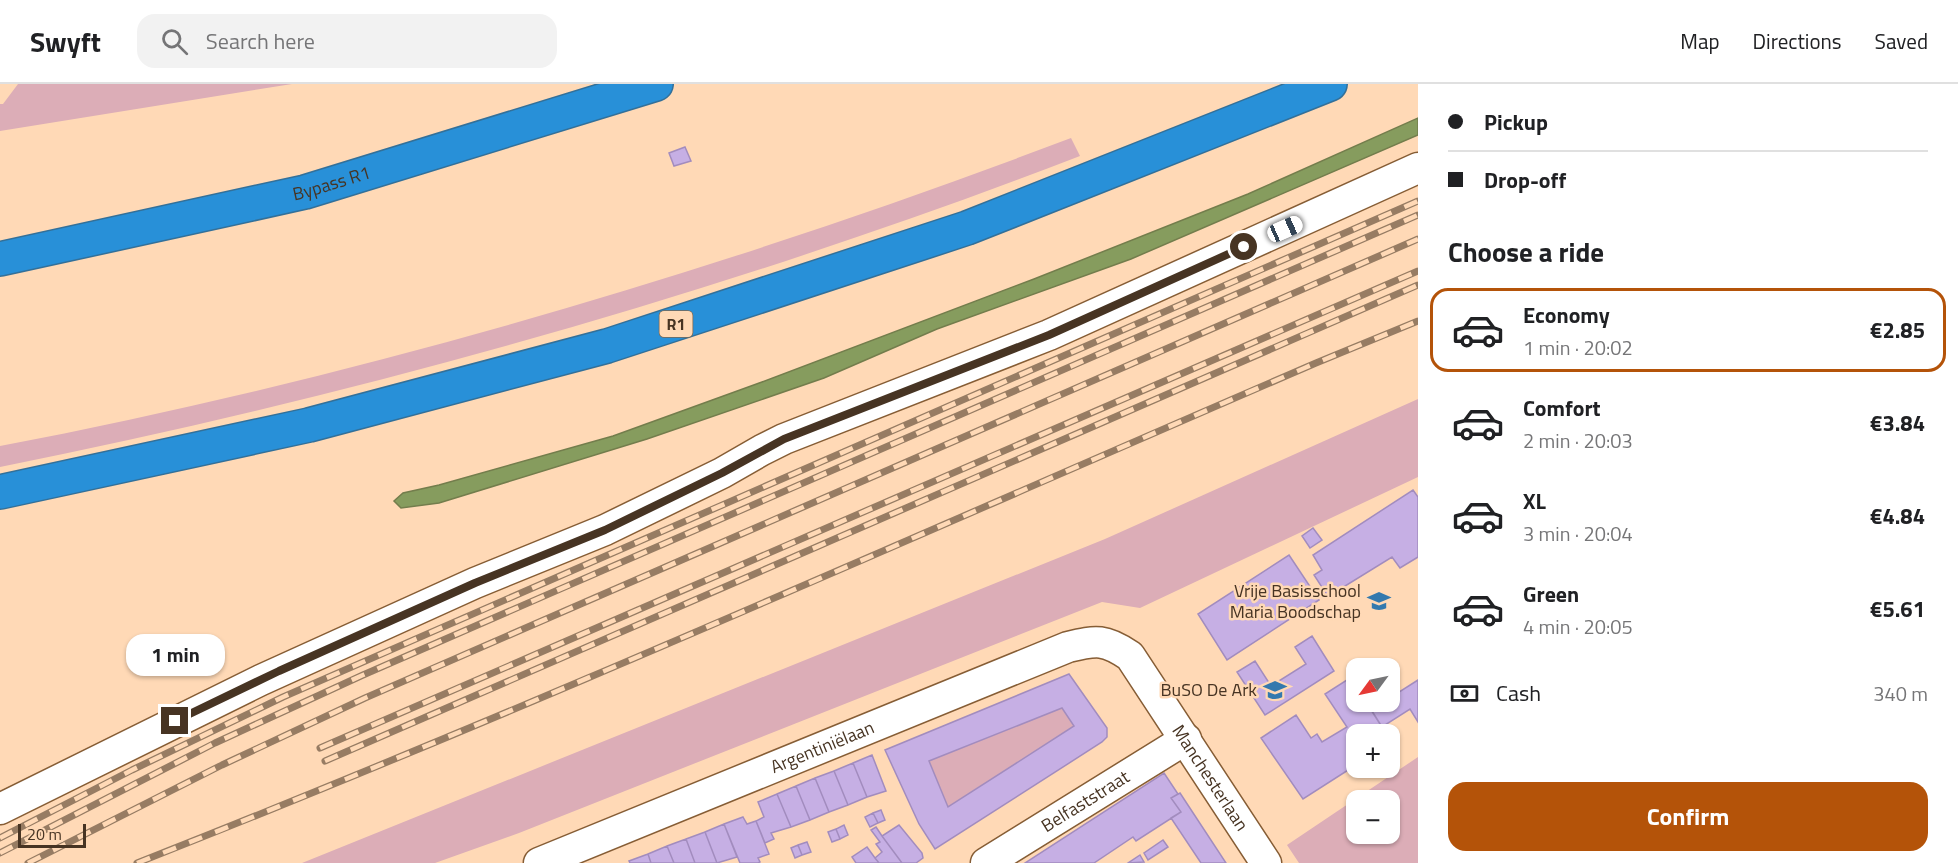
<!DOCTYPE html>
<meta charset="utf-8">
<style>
body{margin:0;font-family:"Titillium Web",sans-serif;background:#f2f2f2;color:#202124;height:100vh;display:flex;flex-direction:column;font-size:22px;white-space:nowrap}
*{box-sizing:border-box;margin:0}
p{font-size:20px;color:#757577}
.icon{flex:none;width:33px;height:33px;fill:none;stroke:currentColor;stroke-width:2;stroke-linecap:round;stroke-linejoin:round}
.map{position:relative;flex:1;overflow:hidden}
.sheet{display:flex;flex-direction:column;background:#fff;width:540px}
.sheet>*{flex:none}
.guide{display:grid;align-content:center;height:132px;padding:0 30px;background:#fff}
.needle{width:39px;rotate:237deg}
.fabs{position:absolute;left:1346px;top:574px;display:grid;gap:12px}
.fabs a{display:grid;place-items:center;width:54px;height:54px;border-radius:12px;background:#fff;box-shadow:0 2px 4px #0004;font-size:30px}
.scale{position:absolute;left:18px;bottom:15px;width:68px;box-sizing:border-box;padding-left:6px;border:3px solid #473423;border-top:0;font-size:16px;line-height:21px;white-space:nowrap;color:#473423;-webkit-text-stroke:4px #ffd9b6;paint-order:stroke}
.end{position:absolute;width:27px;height:27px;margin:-14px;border:8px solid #473423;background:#fff;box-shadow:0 0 0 3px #fff}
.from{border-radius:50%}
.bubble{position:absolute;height:42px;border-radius:18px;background:#fff;box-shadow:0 2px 4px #0004;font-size:20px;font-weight:700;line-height:42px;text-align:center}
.car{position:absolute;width:18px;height:36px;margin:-18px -9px;border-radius:8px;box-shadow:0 0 4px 2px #0007;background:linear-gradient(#fff 24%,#345 0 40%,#fff 0 76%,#345 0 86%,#fff 0)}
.guide b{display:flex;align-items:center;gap:21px;height:57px;font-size:22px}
.guide b+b{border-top:2px solid #e0e0e0}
.guide i{width:15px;height:15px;background:#202124}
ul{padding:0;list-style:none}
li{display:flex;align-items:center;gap:18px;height:84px;margin:0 12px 9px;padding:0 18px;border:3px solid transparent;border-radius:18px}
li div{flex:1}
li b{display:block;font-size:22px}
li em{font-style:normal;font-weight:700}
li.current{border-color:#b45309}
li>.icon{width:54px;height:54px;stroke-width:1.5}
h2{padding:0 30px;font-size:27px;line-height:72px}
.pay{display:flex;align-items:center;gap:15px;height:66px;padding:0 30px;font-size:22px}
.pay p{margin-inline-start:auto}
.cta{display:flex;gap:12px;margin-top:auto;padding:12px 30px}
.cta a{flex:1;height:69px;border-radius:18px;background:#b45309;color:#fff;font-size:24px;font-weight:700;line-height:69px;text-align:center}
header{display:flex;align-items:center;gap:36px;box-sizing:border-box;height:84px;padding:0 30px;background:#fff;border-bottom:2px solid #e0e0e0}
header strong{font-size:28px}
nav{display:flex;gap:33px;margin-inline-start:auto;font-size:21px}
.search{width:420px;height:54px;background:#f2f2f2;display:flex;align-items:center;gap:15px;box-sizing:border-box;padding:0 21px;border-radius:18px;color:#757577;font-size:22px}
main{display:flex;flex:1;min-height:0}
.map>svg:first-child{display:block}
</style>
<header>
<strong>Swyft</strong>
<div class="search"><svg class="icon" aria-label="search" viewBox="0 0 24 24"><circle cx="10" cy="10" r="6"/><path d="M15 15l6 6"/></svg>Search here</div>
<nav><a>Map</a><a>Directions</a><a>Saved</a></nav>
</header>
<main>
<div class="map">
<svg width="1418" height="779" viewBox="0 0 1418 779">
<rect width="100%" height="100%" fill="#ffd9b6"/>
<path fill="#dcadb7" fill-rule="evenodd" d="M18,0H292L0,47V20H3Z
M1071,54L1080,72C730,207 368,309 0,383V362C366,292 723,186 1071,54Z
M1418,315V393L1140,524L1102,518L519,749L435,779H302L1105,455Z
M1062,624L1074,642L948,723L929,677Z
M1418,673V779H1299L1287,761ZM1356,717H1389V750H1356Z"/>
<path fill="#869c5e" stroke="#737d4c" stroke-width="1.5" d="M1418,34V51L1131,175L937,245L824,294L647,355L439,419L401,424L394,417L403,409L439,401L613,352L762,298L1034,195L1248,110Z"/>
<path fill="#c6afe4" stroke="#a28cbe" stroke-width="1.5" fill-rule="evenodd" d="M685,63L691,77L674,82L669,69Z
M1413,406L1418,413V473L1400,484L1392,473L1337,507L1336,506L1327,511L1314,491L1322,486L1313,471Z
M1313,444L1322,456L1310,464L1302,452Z
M1289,471L1319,516L1227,576L1198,530Z
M1312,552L1334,587L1265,631L1237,588L1255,577L1271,602L1306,580L1295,563Z
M1069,590L1107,644V653L1102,658L935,765L919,740L885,666ZM1062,624L1074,642L948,723L929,677Z
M1350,594L1356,602V618H1366L1387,651H1356V681L1303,715L1261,654L1296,631L1311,654L1317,650L1322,658L1347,643L1325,610Z
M1418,596V638L1410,625L1382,643L1372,627L1389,618L1399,608Z
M872,671L886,707L867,713L853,679Z
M853,679L867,713L848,721L834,687Z
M834,687L848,721L829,728L815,694Z
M1164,689L1178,710L1171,714L1181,728L1136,757L1133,753L1094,779H1025Z
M815,694L829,728L810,736L796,702Z
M796,702L810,736L791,743L777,710Z
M1180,709L1226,779H1201L1171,734L1181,728L1171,714Z
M777,710L791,743L771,749L774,755L765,759L756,737L764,733L758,718Z
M881,726L885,736L878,739L873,729Z
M873,729L878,739L870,743L865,733Z
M743,733L747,740L756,737L769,770L758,774L760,778L758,779H740L724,740Z
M724,740L737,773L717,779L705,748Z
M844,741L848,751L840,755L836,745Z
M899,741L922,769L923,774L916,779H902L882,752Z
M876,743L882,752L902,779H879L875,774L882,768L876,760L880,758L871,746Z
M836,745L840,755L832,758L828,748Z
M705,748L717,779H695L686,755Z
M686,755L695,779H674L667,762Z
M1163,756L1168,763L1148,776L1144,769Z
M807,758L811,768L802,771L798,761Z
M798,761L802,771L795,774L791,764Z
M667,762L674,779H651L648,770Z
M867,763L875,774L879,779H856L852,773Z
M648,770L651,779H630L629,777Z
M1140,771L1144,778L1128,779Z"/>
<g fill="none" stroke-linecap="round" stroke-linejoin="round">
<g stroke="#865d35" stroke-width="33">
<g id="minor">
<path d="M0,725L261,596L475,499L605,446L722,389L762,366L784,355L1049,251L1418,84"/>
<path id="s1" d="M539,779L1068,563C1097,556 1105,555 1130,572L1266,779"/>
<path id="s2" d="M986,779L1186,655"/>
</g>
</g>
<g stroke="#337099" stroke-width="36">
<g id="highway">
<path id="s3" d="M0,175L305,108L656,0"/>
<path d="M0,408L309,341L607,262L967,144L1330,0"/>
</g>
</g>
<use href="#minor" stroke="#fff" stroke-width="30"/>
<use href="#highway" stroke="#2890d8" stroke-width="33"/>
<g stroke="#977c63" stroke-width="7">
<path id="rail" d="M320,664L1418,187
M325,677L1418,201
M0,754L132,686L283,613L1418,117
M0,769L215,659L363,591L1418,131
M28,779L222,681L365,614L1418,155
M137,779C534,623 924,448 1316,279L1418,237"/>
</g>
<use href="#rail" stroke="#ffd9b6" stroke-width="4.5" stroke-dasharray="14" stroke-linecap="butt"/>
</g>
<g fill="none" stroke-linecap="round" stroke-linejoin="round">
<path stroke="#473423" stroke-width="8" d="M175,637L279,587L475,499L605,446L722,389L784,355L1049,251L1244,163"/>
</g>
<defs>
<g id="school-bare" transform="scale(1.8)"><path d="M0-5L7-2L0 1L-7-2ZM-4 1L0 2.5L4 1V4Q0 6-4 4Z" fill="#3379ae" stroke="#ffd9b6" stroke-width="2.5" paint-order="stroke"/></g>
</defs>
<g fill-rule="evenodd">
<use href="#school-bare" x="1379" y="517"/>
<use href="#school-bare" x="1275" y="606"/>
</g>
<g text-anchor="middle" stroke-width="5" stroke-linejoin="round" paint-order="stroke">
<rect fill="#ffd9b6" stroke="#7e664f" stroke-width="1.5" x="659.5" y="227" width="33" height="26" rx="4.5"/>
<g font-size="16" font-weight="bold" fill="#473423">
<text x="676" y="246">R1</text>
</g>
<g font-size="18" fill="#473423" stroke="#ffd9b6">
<text dy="6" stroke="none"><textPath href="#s3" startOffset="340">Bypass R1</textPath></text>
<text dy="6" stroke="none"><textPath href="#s1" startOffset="306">Argentiniëlaan</textPath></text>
<text dy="6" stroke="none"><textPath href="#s1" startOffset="783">Manchesterlaan</textPath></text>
<text dy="6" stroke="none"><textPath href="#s2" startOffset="117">Belfaststraat</textPath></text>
</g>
<g font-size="18" fill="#473423" stroke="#ffd9b6" text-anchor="end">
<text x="1361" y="513">Vrije Basisschool<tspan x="1361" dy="21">Maria Boodschap</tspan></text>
<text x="1257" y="612">BuSO De Ark</text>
</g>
</g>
</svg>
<div class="fabs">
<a><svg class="needle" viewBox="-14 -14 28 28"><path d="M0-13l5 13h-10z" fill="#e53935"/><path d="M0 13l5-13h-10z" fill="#757577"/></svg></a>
<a>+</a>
<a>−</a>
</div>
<div class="scale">20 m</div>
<i class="end from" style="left:1244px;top:163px"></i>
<i class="end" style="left:175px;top:637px"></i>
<div class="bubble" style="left:126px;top:550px;width:99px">1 min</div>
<i class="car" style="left:1285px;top:145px;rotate:66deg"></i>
</div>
<section class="sheet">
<div class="guide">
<b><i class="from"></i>Pickup</b>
<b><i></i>Drop-off</b>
</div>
<h2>Choose a ride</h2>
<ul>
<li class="current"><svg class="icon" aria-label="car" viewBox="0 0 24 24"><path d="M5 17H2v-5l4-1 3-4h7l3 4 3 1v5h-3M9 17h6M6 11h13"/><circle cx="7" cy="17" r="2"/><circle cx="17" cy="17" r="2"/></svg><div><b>Economy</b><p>1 min · 20:02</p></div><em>€2.85</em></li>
<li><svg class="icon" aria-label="car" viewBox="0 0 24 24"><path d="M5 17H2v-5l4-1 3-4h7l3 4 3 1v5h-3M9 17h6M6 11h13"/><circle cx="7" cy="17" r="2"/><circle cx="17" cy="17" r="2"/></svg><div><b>Comfort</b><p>2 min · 20:03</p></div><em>€3.84</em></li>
<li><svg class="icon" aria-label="car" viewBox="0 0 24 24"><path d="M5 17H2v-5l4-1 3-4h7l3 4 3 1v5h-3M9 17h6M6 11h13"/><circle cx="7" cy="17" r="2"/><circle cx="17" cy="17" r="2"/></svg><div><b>XL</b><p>3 min · 20:04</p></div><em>€4.84</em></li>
<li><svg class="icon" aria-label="car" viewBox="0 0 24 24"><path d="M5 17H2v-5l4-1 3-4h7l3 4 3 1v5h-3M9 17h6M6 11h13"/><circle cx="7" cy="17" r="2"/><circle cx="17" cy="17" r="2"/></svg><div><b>Green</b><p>4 min · 20:05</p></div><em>€5.61</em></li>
</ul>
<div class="pay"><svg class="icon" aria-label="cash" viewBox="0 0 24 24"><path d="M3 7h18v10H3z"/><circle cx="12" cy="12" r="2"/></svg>Cash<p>340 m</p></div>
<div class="cta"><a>Confirm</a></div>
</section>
</main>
